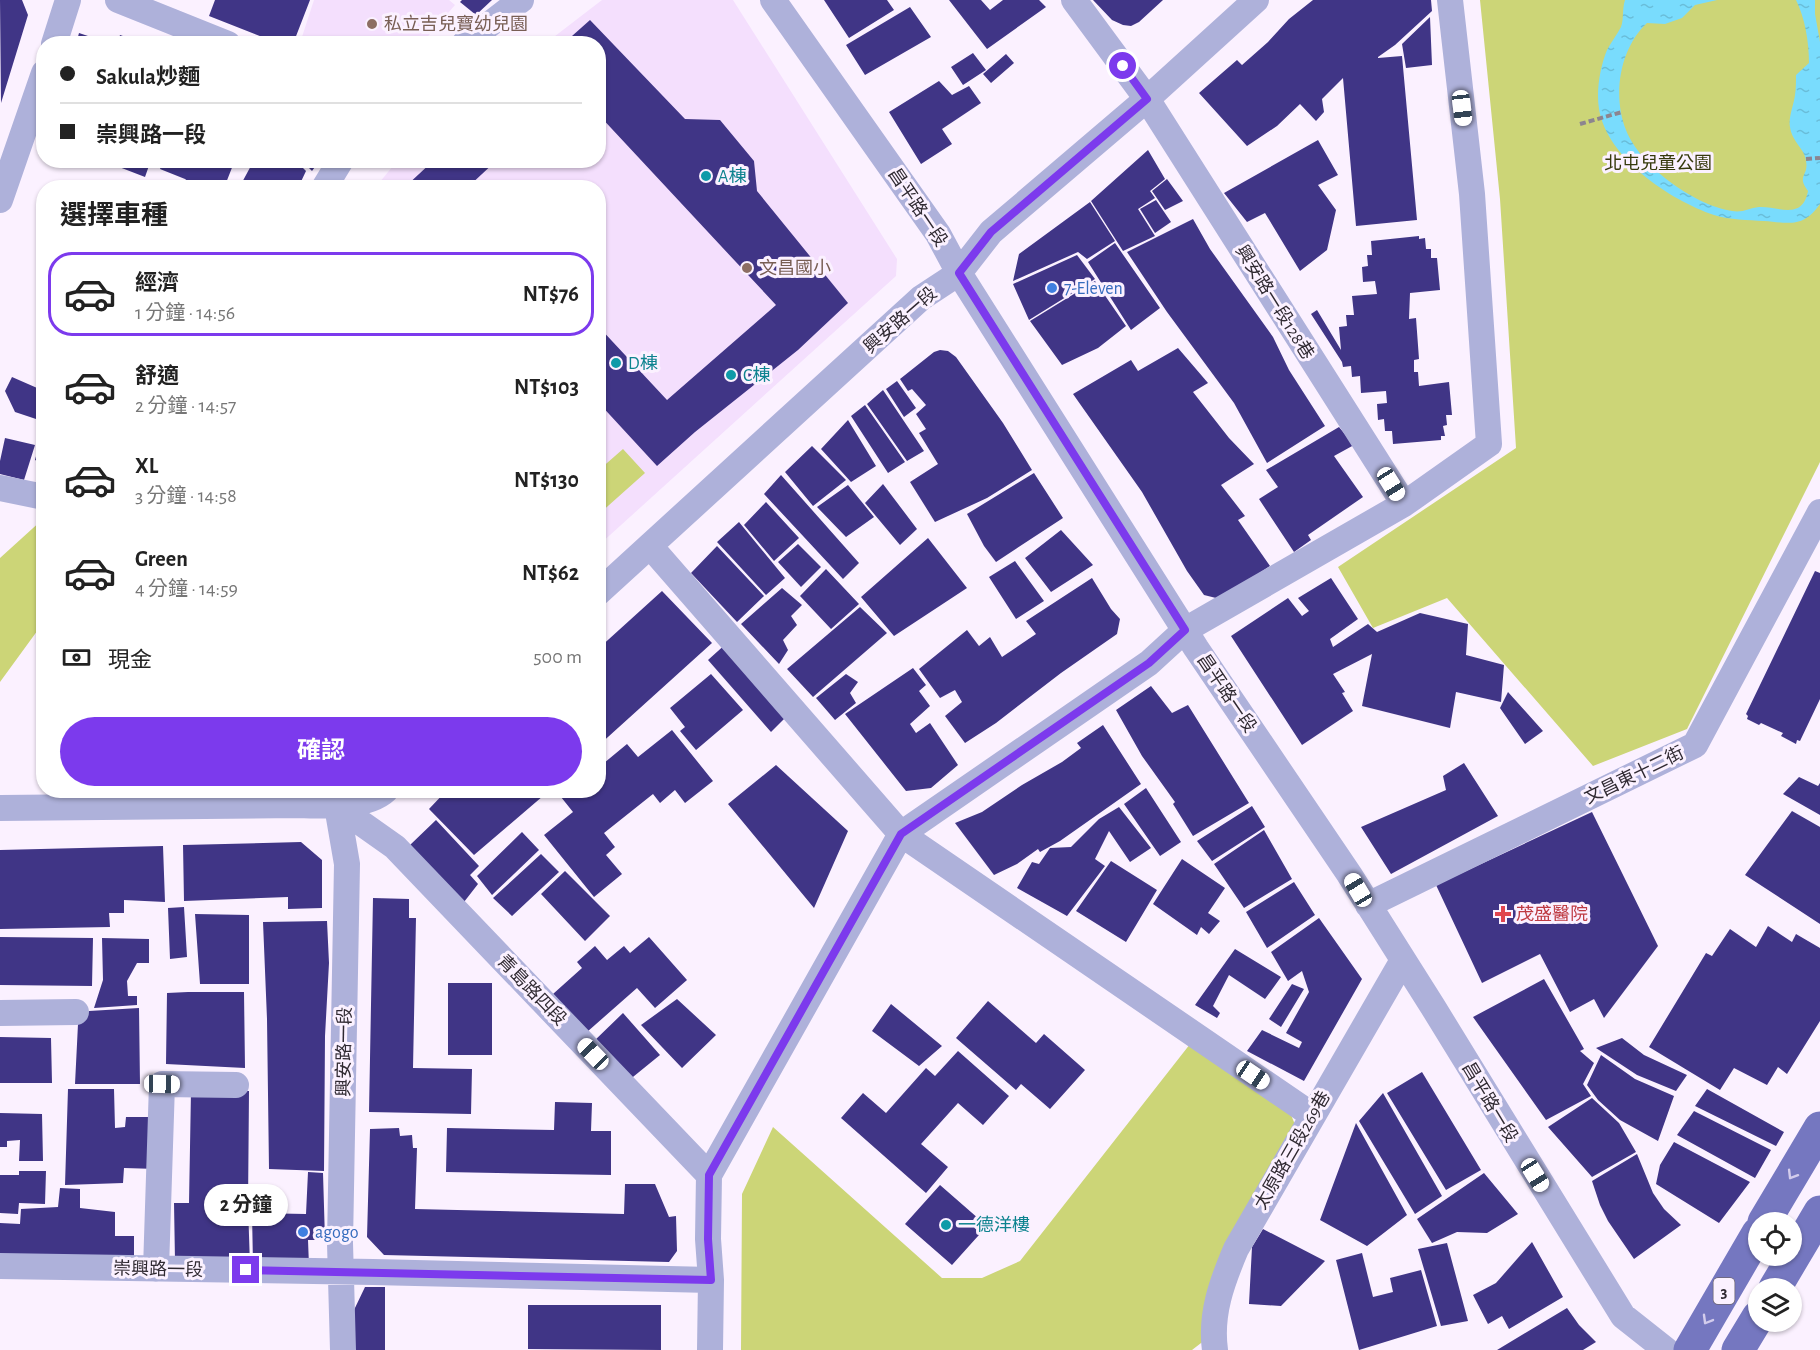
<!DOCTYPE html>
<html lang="zh-TW">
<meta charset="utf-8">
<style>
body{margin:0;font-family:"Alegreya Sans","Noto Sans TC",sans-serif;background:#f6f6f6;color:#222;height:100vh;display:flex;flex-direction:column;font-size:22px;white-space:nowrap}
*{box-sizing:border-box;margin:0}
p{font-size:20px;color:#767676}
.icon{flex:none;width:33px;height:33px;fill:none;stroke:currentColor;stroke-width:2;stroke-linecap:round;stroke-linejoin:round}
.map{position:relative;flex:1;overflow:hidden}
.details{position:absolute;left:36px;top:180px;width:570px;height:618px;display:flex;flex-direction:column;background:#fff;border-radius:24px;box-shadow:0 2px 4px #0004}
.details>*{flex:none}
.guide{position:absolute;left:36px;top:36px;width:570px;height:132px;border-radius:24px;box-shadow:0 2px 4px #0004;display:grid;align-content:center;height:132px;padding:0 24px;background:#fff}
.buttons{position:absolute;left:1748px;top:1212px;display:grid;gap:12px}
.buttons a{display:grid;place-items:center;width:54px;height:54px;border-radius:50%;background:#fff;box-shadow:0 2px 4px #0004;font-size:30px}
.end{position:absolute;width:27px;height:27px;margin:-14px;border:8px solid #7c3aed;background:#fff;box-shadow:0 0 0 3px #fff}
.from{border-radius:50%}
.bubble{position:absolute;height:42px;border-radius:21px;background:#fff;box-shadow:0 2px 4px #0004;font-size:20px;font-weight:700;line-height:42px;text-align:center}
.car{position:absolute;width:18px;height:36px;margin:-18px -9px;border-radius:8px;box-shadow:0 0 4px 2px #0007;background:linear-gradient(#fff 24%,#345 0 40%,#fff 0 76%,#345 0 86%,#fff 0)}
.guide b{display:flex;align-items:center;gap:21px;height:57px;font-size:22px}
.guide b+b{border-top:2px solid #e0e0e0}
.guide i{width:15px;height:15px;background:#222}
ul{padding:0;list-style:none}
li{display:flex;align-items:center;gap:18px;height:84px;margin:0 12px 9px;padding:0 12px;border:3px solid transparent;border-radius:24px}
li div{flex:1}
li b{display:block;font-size:22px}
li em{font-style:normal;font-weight:700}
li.on{border-color:#7c3aed}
li>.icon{width:54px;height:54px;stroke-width:1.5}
h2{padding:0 24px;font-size:27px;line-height:72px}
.pay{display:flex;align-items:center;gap:15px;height:66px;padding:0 24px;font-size:22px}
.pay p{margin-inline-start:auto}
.button{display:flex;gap:12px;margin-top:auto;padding:12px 24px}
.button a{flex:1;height:69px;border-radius:36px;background:#7c3aed;color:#fff;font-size:24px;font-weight:700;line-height:69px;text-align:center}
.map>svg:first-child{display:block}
</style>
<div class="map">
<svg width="1820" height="1350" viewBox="0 0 1820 1350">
<defs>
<pattern id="water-ripples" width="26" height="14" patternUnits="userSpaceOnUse" patternTransform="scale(1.5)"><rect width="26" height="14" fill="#79dcfd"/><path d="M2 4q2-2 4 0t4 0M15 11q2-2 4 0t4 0" fill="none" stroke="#69bdd9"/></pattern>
</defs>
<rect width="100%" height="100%" fill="#fbf1ff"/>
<path fill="#f4dffd" d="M314,0H449L455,5L422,43H300Z
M602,0H733L897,259L896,276L599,545L598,188H375L397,161L598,160V44L546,43Z"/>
<path fill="#ccd577" d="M1480,0H1820V462L1687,729L1593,766L1447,598L1373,628L1338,567L1516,448L1500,199Z
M623,449L645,473L599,514V470Z
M43,519V623L0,682V558Z
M1194,1039L1289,1110L1296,1127L1214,1333L1192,1350H741L742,1194L773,1127L942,1278H982L1020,1261Z"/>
<path fill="url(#water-ripples)" d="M1625,0H1717L1695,5L1682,18L1665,24L1647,23C1620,48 1612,95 1626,130C1640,166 1694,205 1732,211C1743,213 1749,208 1759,207C1779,206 1802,221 1808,191C1796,175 1809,176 1806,161C1805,149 1792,142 1790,127C1788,118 1794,104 1795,95C1796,88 1796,82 1796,75L1809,63C1809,42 1805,18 1796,0H1815V14L1820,42V204C1803,228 1790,223 1764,221C1748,220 1730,220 1714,215C1670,200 1607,158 1599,109C1596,91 1600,67 1607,50C1611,42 1617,35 1621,27C1624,19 1622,9 1625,0Z"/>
<path fill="#403586" d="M0,0H22L28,15L1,103Z
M215,0H310L293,44H280L209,16Z
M462,0H492L476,15L460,2Z
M824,0H887L894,10L849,38Z
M949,0H981L990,10L1003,0H1039L1046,7L987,49Z
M1093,0H1163L1139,22L1131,26L1123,25L1112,20Z
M1313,0H1431L1432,11L1395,45L1378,57V58L1402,56L1417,220L1356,226L1343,78L1322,99L1324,112L1316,121L1300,104L1277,126L1247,146L1199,93L1237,60L1242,65L1268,42L1289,19Z
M910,7L931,37L865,75L846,45Z
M1430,17L1432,65L1406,68L1402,44Z
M590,20L685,119L720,120L754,161L757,191L848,303L798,350L695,432L657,466L598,402V326L667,400L776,305L598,114V44H563Z
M79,33L109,43V44H76Z
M120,35L143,43V44H117Z
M973,53L986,70L963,85L951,67Z
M1006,54L1014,63L991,83L983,74Z
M939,81L952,95L969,86L981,103L942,129L952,144L921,164L889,112Z
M1318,140L1338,175L1318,185L1336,210L1327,250L1300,271L1265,213L1247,222L1224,193Z
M1148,150L1165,179L1150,191L1155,198L1138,209L1155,236L1123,251L1091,201Z
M101,160H151L145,177Z
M163,160H235L224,188H197L185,179L160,169Z
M268,160H287L302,167L306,171L298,188H239L253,162L265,168Z
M297,160H320L312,171L304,163Z
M434,160H497L467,188H404Z
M1167,179L1183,201L1165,210L1152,191Z
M1156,200L1171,222L1155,233L1140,209Z
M1090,202L1115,241L1087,259L1078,252L1013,281L1019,254Z
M1193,219L1210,249L1273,337L1289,370L1325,426L1267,463L1234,403L1167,312L1127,252Z
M1419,236V239L1425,238L1426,249H1431V258H1437L1440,290L1410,293L1409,319L1416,318L1419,359L1414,360V372H1418L1419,386L1449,382L1452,415H1446L1447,425L1443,426L1445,436H1441V440L1393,444L1392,431H1385L1384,419L1378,420L1377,404L1387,403L1386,391L1361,393L1360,376L1352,377L1351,366L1343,367L1342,362L1311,314L1317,310L1341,350L1339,327L1347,326L1346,315H1354L1352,296L1377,294L1375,281L1363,282L1362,267L1368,266L1367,255H1372L1371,241Z
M1115,243L1160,308L1131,330L1088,262Z
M1077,255L1095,279L1029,320L1013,284Z
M1095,281L1126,326L1098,348L1062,365L1030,321Z
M1178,348L1208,383L1193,392L1229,438L1254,464L1221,485L1245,516L1238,520L1270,566L1220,599L1204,595L1187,571L1142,492L1073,394L1131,360L1138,371Z
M940,350L948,351L956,357L1003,423L1032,470L987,498L935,522L910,482L938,464L919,433L926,429L916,414L926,405L912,389L908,391L900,379L934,352Z
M12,377L44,391V407L39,420L15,412L5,391Z
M897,381L916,408L904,417L886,389Z
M883,390L924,451L907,461L867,404Z
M865,405L905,462L888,473L851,416Z
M848,420L876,466L851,482L821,449Z
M1339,427L1354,445L1334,456L1363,497L1308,535L1311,540L1294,552L1259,499L1278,487L1266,470Z
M43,430H44V464L35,460Z
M5,438L35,445L24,480L0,474V461Z
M812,446L846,480L813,506L785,472Z
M1034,473L1063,518L996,562L984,546L967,514Z
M781,475L859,563L843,579L764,494Z
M883,484L917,529L900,545L865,503Z
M848,485L874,517L846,537L817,507Z
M766,502L799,538L774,561L744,525Z
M739,522L785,578L766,595L717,542Z
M1061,530L1093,565L1051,592L1025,558Z
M928,538L967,588L894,636L861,597Z
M798,544L821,567L801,587L778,562Z
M717,546L764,596L737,622L691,573Z
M1015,561L1044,601L1016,619L989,577Z
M826,569L859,604L831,629L800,596Z
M1815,571L1820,573V699L1800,741L1797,740L1796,744L1781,736L1783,733L1761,723L1759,725L1747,719L1748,716L1746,714Z
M1092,578L1111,609L1120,619L1117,634L1061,673L996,723L965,743L945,716L962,702L955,690L940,698L919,669L967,630L979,646L990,637L1002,657L1036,634L1026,621Z
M1331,578L1358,619L1330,639L1333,647L1368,624L1377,632L1420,613L1468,624L1466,655L1504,665L1501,702L1456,692L1450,728L1362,706L1372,654L1333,674L1345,692L1342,693L1353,711L1302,745L1231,636L1288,598L1302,616L1309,611L1298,598Z
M782,588L802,605L791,616L797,625L783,640L788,650L779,664L741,624Z
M662,591L712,643L598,746V649Z
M860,607L887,633L813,697L787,669Z
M728,642L791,712L771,732L708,660Z
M913,668L926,685L919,691L930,706L910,724L916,733L930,723L958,765L931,788L906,791L845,714Z
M711,674L743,710L696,750L680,731L685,727L670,708Z
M846,674L858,682L850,693L856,703L835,720L816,698Z
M1151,686L1172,713L1188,705L1249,803L1193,836L1173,804L1175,802L1142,756L1116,710Z
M1508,692L1543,731L1525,744L1500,708Z
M1103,725L1141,784L1060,841L1040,852L1038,849L1017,864L994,875L955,823L982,812L1022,785L1062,762L1081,748L1077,743Z
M672,730L713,781L685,803L675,790L660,803L653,794L604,833L615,847L606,855L622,874L594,897L544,835L573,812L561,797L570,790H598V768L627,744L638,757Z
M1464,763L1498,816L1391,874L1361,827L1446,790L1443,776Z
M776,765L848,831L814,908L728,804Z
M1799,777L1818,786L1820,783V815L1783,794Z
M1146,788L1181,842L1160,856L1124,804Z
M447,790H550L474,855L429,809Z
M1252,806L1265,827L1212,861L1197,841Z
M1119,807L1151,848L1130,862L1109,831L1095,859L1105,866L1067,916L1017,888L1032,862L1039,864L1050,848L1071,847L1099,819Z
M1792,811L1820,827V924L1745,875Z
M1592,812L1658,946L1604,1018L1594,999L1570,1012L1540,954L1482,983L1436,885Z
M436,820L479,866L470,875L478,884L464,902L410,845Z
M1264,830L1292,879L1244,908L1214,864Z
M522,832L539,850L492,895L477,876Z
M301,842L322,860V908L288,909V897L184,901L183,845Z
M163,846L165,902L124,900V913H109L110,927L0,929V850Z
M541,854L559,872L512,916L493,898Z
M1182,859L1225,888L1208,913L1220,921L1209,934L1201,927L1197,935L1153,904Z
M1111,861L1157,890L1126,942L1076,911Z
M565,871L610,916L585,941L541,894Z
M1294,882L1315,915L1267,948L1246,912Z
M373,898L409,899V918H416L413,1068L472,1069L471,1114L369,1112Z
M184,907L187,957L170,959L168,908Z
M195,914L249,915V984H200Z
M1319,918L1362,979L1304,1081L1247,1051L1262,1030L1299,1048L1302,1042L1286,1033L1309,992L1302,971L1288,981L1271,952Z
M327,921L329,963L325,1036L324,1171L269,1169L267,1019L263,922Z
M1768,926L1792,942L1796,934L1820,948V1021L1787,1074L1778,1067L1767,1085L1734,1068L1720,1090L1649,1047L1706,953L1712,956L1730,929L1756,947Z
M0,937L93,938L92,986L0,985Z
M649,937L687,980L655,1008L637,988L587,1032L553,994L582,968L577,962L595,946L607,960L624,946L630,953Z
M102,938L149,939V963H137L127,981L128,996H137V1005L94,1008L103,980Z
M1235,949L1281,977L1265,999L1229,975L1213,1006L1220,1013L1217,1018L1195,1005Z
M1544,979L1584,1049L1580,1051L1594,1063L1583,1084L1591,1096L1546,1120L1473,1017Z
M448,983H492V1055H448Z
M1292,984L1304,989L1281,1027L1269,1019Z
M188,992H244L245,1068L166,1064L167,993Z
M677,999L716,1035L682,1068L641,1025Z
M988,1001L1036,1043L1044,1034L1085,1070L1050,1109L1021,1084L1016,1090L956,1038Z
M891,1004L942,1046L919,1066L872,1031Z
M139,1008L140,1084H75L78,1024L89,1011Z
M623,1013L660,1055L628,1081L592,1043Z
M0,1037L51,1038L52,1083H0Z
M1622,1038L1644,1055L1687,1075L1676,1091L1637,1075L1596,1048Z
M958,1051L1009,1096L983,1125L958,1103L921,1144L948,1167L926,1193L841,1118L863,1093L886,1113L926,1068L935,1076Z
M1601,1055L1635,1079L1674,1096L1658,1141L1620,1120L1598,1100L1587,1085Z
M1422,1072L1481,1170L1446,1190L1387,1093Z
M68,1089H114L115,1128L125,1127L126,1117H159L157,1169L124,1168L123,1183L65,1185Z
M1707,1089L1784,1132L1776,1146L1695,1106Z
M191,1091H249L248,1206L250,1265L175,1261L174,1203H189Z
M1383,1093L1442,1196L1415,1214L1359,1121Z
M1592,1098L1619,1123L1636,1152L1592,1177L1548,1127Z
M555,1102L592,1103L591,1131H611V1175L446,1172L447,1128L554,1130Z
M1694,1111L1771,1150L1755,1178L1677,1135Z
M0,1113L42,1114L43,1161H19L20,1140L7,1141V1147H0Z
M1356,1123L1407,1215L1367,1246L1320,1220Z
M399,1128L400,1136L412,1135L413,1148H417L415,1209L624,1214L625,1184H655L669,1217L676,1216L677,1251L669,1262L384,1255L367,1237L370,1129Z
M1674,1142L1750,1182L1719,1223L1656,1184L1660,1165Z
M1637,1154L1653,1193L1664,1209L1681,1225L1634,1259L1608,1221L1600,1205L1592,1181Z
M19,1171H46L45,1204L19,1203L18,1214L0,1213V1175H19Z
M308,1172L323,1173L325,1240H308L309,1266L253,1265L252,1213L306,1214Z
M1484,1173L1518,1214L1487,1233L1457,1232L1432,1243L1417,1219Z
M940,1185L987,1226L952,1265L905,1224Z
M60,1188L80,1189V1208L115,1212V1236H134V1263L0,1262V1223L20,1224L21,1209L58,1207Z
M251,1192L283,1193V1207L250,1206Z
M1263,1229L1325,1261L1281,1306L1249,1304L1252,1247Z
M1532,1242L1563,1297L1509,1329L1502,1316L1488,1324L1473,1295L1496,1283Z
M1447,1243L1468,1321L1441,1326L1418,1249Z
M1362,1253L1373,1297L1393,1292L1390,1278L1421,1270L1437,1326L1359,1350L1336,1260Z
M365,1287H385V1350H354V1310Z
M528,1305H661V1350L528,1349Z
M1567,1308L1579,1325L1596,1342L1583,1350H1497Z"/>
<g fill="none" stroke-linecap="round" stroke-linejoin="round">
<path stroke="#8c858f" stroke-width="4" stroke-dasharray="6 3" stroke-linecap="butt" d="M1580,124L1622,112
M1806,159L1820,158"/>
<path stroke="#aeb1da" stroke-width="26" d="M118,0L228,44
M773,0L938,234L959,273L1196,648L1349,874L1433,1007L1623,1316L1666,1350
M1074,0L1147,99L1404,504
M54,44L68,0
M464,44L521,0
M324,188L341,160
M0,200L44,73
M0,488L44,497
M650,546L901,834L1312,1115
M598,593L921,298L959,273L991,232L1147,99L1256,0
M328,790L337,806L395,847L709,1175L708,1239L711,1280L710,1350
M337,806L347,864L340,1243L343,1350
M0,808L298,805C322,806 367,808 386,790
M1368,905L1695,745L1820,512
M0,1013L76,1012
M709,1175L901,834L1149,663L1185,630L1404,504L1489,444L1472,194L1450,0
M0,1266L373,1272L711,1280
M156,1269L162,1084L236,1085
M1215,1350C1210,1314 1222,1282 1236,1249L1403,960"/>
<path stroke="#7577c0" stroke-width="33" d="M1764,1222L1820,1128
M1775,1288L1820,1212
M1690,1350L1758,1233
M1738,1350L1758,1317"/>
</g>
<defs><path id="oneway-chevron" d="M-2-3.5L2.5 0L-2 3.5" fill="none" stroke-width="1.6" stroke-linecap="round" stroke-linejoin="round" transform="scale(1.5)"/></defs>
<g stroke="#d3ccec">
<use href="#oneway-chevron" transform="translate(1792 1175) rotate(121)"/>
<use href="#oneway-chevron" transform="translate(1707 1320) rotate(120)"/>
</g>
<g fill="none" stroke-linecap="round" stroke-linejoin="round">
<path stroke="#7c3aed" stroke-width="8" d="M246,1270L711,1280L708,1239L709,1175L901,834L1149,663L1185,630L959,273L991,232L1147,99L1123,66"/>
</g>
<g fill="#8d6e63" stroke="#fbf1ff" stroke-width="2">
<circle cx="372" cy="24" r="6"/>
<circle cx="747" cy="268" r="6"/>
</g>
<g fill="#0f9aa8" stroke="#fbf1ff" stroke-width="2">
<circle cx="706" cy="176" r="6"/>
<circle cx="616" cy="363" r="6"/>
<circle cx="731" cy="375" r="6"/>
<circle cx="946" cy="1225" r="6"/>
</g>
<g fill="#3f7fe0" stroke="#fbf1ff" stroke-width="2">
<circle cx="1052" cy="288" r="6"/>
<circle cx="303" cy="1232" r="6"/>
</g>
<path fill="#e0444e" stroke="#fbf1ff" stroke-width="2" d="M1500 905h6v6h6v6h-6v6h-6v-6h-6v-6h6z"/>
<g text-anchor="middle" stroke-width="6" stroke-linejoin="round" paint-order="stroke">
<rect fill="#fbf1ff" stroke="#6d6670" stroke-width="1.5" x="1713.5" y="1278" width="21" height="26" rx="4.5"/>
<g font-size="16" font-weight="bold" fill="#302a32">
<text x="1724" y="1297">3</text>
</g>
<g font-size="18" fill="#785e54" stroke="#fbf1ff" text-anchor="start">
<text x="384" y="30">私立吉兒寶幼兒園</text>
<text x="759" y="274">文昌國小</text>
</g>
<g font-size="18" fill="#36390c" stroke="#fbf1ff">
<text x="1658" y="169">北屯兒童公園</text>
</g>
<g font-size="18" fill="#0d838f" stroke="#fbf1ff" text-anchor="start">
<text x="718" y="182">A棟</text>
<text x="628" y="369">D棟</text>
<text x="743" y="381">C棟</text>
<text x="958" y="1231">一德洋樓</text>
</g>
<g font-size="18" fill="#302a32" stroke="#fbf1ff">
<text transform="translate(918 207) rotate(56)" y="6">昌平路一段</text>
<text transform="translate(1275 302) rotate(58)" y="6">興安路一段128巷</text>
<text transform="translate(900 320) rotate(-41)" y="6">興安路一段</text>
<text transform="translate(1227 693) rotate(56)" y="6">昌平路一段</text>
<text transform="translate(1634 775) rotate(-26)" y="6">文昌東十二街</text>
<text transform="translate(532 990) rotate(46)" y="6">青島路四段</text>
<text transform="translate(344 1052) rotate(-89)" y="6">興安路一段</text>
<text transform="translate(1490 1102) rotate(59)" y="6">昌平路一段</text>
<text transform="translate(1292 1150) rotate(-60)" y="6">太原路三段269巷</text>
<text transform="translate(158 1269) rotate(1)" y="6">崇興路一段</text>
</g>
<g font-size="18" fill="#366cbe" stroke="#fbf1ff" text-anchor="start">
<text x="1064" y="294">7-Eleven</text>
<text x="315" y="1238">agogo</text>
</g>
<g font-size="18" fill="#be3a42" stroke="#fbf1ff" text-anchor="start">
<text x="1516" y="920">茂盛醫院</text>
</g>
</g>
</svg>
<div class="buttons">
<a><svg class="icon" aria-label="locate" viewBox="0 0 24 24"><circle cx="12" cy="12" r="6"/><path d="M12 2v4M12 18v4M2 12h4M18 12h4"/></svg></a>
<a><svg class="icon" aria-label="layers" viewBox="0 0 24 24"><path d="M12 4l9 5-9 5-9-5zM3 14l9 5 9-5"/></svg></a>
</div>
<i class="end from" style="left:1123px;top:66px"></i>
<i class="end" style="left:246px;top:1270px"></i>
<div class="bubble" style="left:204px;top:1184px;width:84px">2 分鐘</div>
<i class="car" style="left:1462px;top:108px;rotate:173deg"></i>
<i class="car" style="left:1391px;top:484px;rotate:148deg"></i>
<i class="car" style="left:1358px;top:890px;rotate:329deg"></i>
<i class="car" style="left:593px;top:1054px;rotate:316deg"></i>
<i class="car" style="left:1253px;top:1075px;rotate:124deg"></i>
<i class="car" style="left:162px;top:1084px;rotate:91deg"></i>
<i class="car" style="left:1535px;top:1175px;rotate:148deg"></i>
<div class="guide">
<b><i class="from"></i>Sakula炒麵</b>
<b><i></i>崇興路一段</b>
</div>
<section class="details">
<h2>選擇車種</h2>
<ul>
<li class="on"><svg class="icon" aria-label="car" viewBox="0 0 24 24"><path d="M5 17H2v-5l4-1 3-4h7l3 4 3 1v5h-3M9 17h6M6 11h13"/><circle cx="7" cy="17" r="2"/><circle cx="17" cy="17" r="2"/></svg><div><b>經濟</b><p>1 分鐘 · 14:56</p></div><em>NT$76</em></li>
<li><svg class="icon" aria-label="car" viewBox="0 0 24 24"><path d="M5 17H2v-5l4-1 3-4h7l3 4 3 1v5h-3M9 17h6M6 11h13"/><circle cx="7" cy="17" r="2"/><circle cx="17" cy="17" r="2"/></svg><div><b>舒適</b><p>2 分鐘 · 14:57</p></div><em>NT$103</em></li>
<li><svg class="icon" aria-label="car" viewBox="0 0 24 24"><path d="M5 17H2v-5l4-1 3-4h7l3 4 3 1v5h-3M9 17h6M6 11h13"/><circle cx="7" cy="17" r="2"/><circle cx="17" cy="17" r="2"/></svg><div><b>XL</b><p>3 分鐘 · 14:58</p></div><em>NT$130</em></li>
<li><svg class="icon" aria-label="car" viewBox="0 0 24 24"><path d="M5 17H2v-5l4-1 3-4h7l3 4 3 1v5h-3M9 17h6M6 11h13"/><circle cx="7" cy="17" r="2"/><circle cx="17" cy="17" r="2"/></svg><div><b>Green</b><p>4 分鐘 · 14:59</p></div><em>NT$62</em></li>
</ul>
<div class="pay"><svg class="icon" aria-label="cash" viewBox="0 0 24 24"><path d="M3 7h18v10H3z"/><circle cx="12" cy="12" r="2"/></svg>現金<p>500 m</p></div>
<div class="button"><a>確認</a></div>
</section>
</div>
